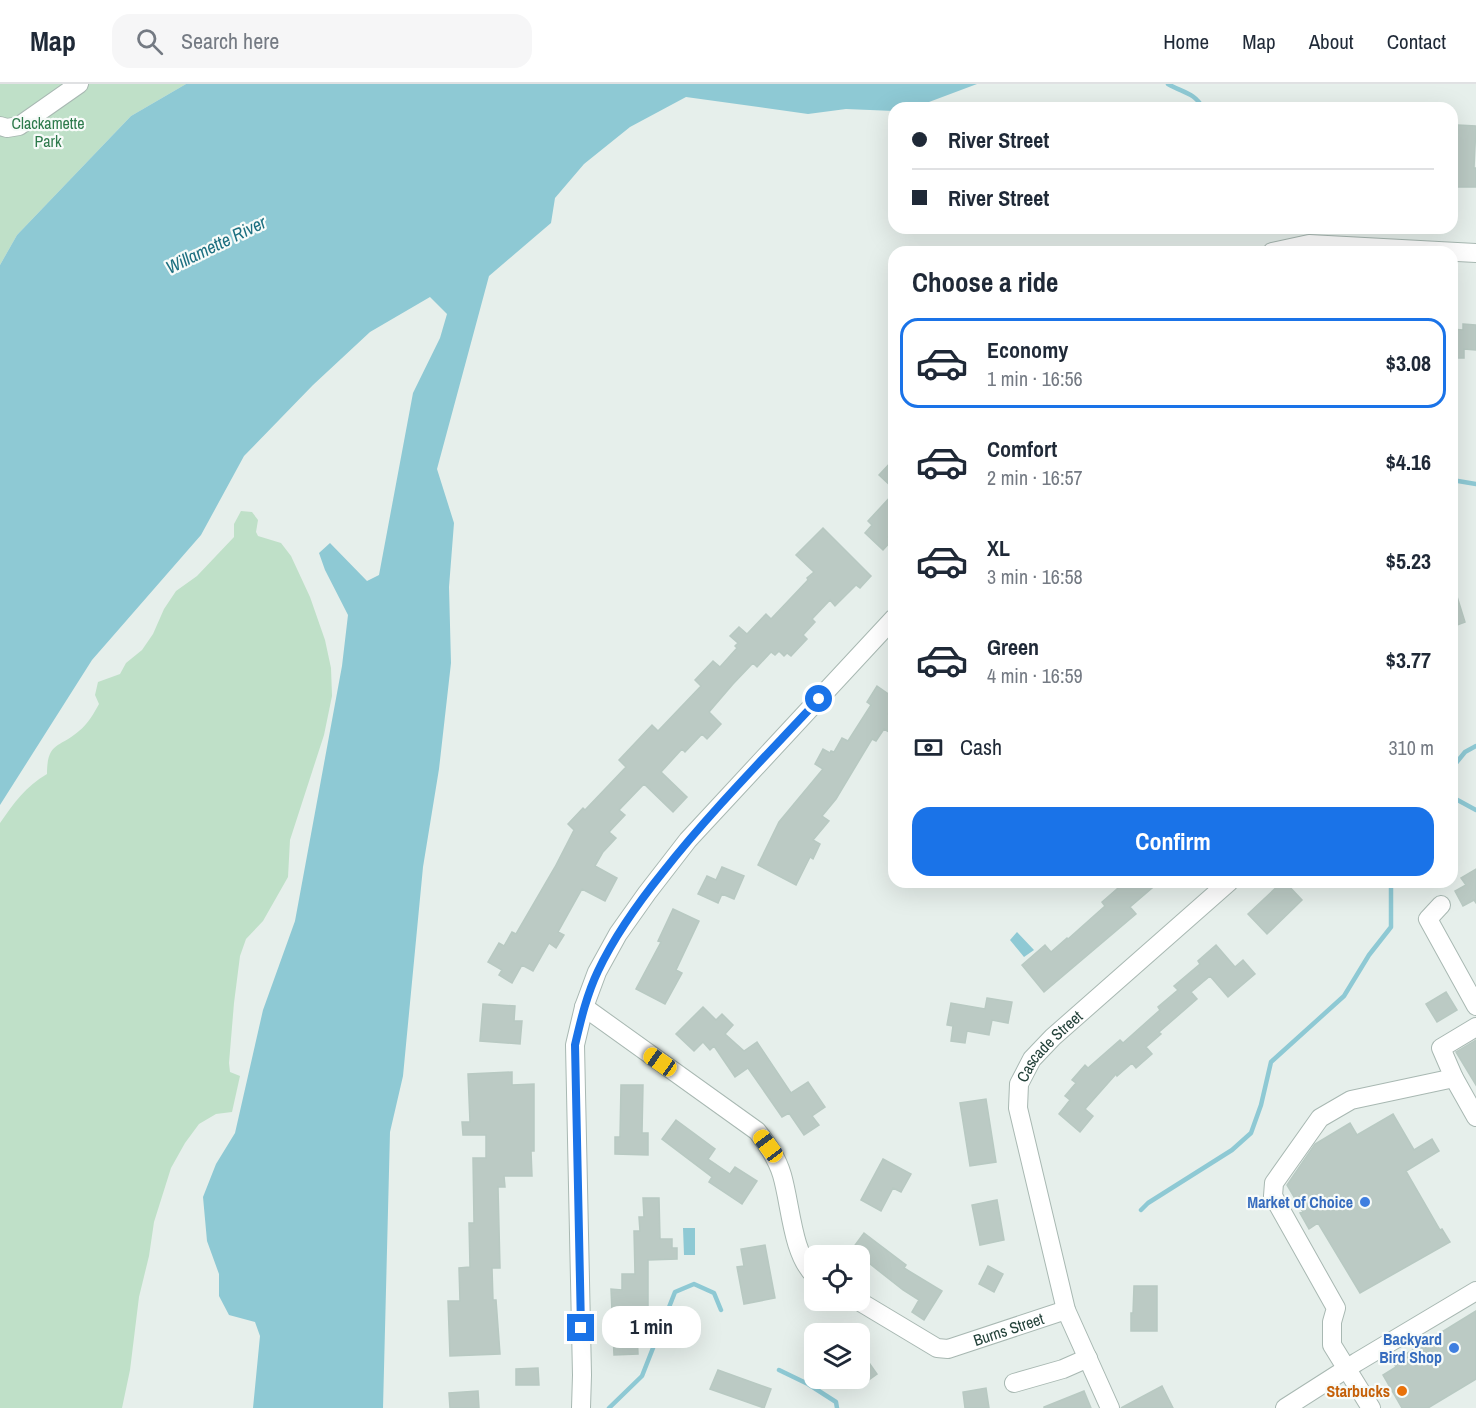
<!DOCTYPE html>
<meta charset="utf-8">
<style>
body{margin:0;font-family:"Archivo Narrow",sans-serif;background:#f6f6f7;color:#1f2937;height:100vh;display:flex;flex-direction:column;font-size:22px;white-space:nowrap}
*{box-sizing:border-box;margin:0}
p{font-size:20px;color:#747a83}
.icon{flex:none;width:33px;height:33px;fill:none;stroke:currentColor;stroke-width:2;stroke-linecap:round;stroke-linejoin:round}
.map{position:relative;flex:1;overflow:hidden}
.side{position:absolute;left:888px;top:162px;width:570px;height:642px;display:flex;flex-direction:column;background:#fff;border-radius:18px;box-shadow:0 6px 24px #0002}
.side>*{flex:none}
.banner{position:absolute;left:888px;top:18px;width:570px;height:132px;border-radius:18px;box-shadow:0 6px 24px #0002;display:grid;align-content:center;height:132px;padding:0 24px;background:#fff}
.tools{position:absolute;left:804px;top:1161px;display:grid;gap:12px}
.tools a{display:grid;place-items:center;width:66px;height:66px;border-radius:12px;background:#fff;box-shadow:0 6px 24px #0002;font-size:30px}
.end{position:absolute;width:27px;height:27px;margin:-14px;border:8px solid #1a73e8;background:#fff;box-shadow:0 0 0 3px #fff}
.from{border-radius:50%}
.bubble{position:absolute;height:42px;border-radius:18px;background:#fff;box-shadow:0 6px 24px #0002;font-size:20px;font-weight:700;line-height:42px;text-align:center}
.car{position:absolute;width:18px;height:36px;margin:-18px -9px;border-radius:8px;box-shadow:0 0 4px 2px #0007;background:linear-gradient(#f5c518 24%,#345 0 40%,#f5c518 0 76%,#345 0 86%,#f5c518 0)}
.banner b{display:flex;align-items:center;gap:21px;height:57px;font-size:22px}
.banner b+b{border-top:2px solid #e0e1e3}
.banner i{width:15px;height:15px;background:#1f2937}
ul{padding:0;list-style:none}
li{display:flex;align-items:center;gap:18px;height:90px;margin:0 12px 9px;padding:0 12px;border:3px solid transparent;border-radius:18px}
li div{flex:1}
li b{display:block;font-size:22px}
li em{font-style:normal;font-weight:700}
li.active{border-color:#1a73e8}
li>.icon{width:54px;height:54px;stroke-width:1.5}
h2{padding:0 24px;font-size:27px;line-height:72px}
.pay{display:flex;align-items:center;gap:15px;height:66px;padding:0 24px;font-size:22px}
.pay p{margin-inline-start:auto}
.cta{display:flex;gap:12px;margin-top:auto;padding:12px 24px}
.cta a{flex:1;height:69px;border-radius:18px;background:#1a73e8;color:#fff;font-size:24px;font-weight:700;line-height:69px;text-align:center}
header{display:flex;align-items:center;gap:36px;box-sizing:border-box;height:84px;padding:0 30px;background:#fff;border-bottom:2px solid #e0e1e3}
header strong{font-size:28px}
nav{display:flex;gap:33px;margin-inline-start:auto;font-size:21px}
.search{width:420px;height:54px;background:#f6f6f7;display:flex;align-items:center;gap:15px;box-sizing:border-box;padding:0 21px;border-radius:18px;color:#747a83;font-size:22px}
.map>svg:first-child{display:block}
</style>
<header>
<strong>Map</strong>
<div class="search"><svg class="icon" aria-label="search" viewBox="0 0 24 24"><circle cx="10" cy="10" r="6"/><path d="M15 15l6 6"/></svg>Search here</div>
<nav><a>Home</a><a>Map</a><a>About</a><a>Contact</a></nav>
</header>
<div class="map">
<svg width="1476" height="1324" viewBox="0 0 1476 1324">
<rect width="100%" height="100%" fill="#e6efeb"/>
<path fill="#bfe0c8" d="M0,0H186L131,32L17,151L0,181Z
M241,427L252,428L258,436L256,448L258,452L281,459L291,472L310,513L325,556L331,584L332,612L324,651L290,756L288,793L263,837L246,855L240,872L234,919L229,979L230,988L240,992L232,1028L216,1030L199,1040L185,1059L171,1084L154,1138L149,1172L139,1213L130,1286L122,1324H0V739C14,719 26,702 47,690C47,657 60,664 79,647C88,640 94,629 99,620L95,611L98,598L120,590L126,579L142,566L153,550L164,525L176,507L197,492L234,453V440Z"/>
<path fill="#8ec9d4" d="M186,0H977L913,24H894V27L846,25L808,30L686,13L630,43L584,80L555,114L551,139L489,192L437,385L454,439L449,503L451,579L439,685L423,783L403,992L390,1048L383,1324H253L260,1252L255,1238L229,1231L219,1212V1190L207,1157L203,1113L216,1080L235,1049L263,926L295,837L342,582L348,531L325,486L319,469L330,459L367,497L379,491L413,309L440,254L447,230L430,213L370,248L313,301L244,372L201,451L92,576L0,721V181L17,151L131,32Z
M1017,848L1034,866L1024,873L1010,856Z
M695,1144V1171H684L683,1144Z"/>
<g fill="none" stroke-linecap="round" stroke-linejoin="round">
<path stroke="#8ec9d4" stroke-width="4.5" d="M1168,0C1183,9 1194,8 1203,24
M1329,144L1330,147
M1452,396L1476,400
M1452,684L1465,668L1476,662
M1452,713L1476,726
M1141,1126L1148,1119L1232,1066L1251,1049L1261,1021L1271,978L1344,912L1369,871L1391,843V798
M779,1286L808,1300L836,1318L837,1324
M609,1324L642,1292L675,1208L694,1200L714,1209L721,1226"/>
</g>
<path fill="#bbcac4" stroke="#b8c9c2" stroke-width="1.5" d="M1458,41L1476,42L1474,84H1476V103H1455Z
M1463,240L1476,241V266L1464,265V274H1452V245L1463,246Z
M894,375V405L879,391Z
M894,409V447L888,453L892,456L883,466L865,449L872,441L868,437Z
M823,444L871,492L860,504L856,501L835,522L830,516L812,535L815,538L803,551L807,555L791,572L787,569L784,572L779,567L775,571L771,568L757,583L753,579L733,600L709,628L721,640L707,655L702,650L685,668L682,665L661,688L687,713L673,728L644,700L619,726L625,731L609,748L616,754L603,768L595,782L617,794L605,817L582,805L558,848L564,851L556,864L549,859L533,887L522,881L512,899L499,891L502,886L488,878L499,859L504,862L512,848L516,850L555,783L574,746L568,740L583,724L585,726L626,683L619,676L652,641L658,647L701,602L695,596L713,577L720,583L737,564L735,562L738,559L730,552L739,543L747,550L766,530L771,535L808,496L807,494L814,488L796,471Z
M1452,506H1455L1465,538L1452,543Z
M877,602L894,614V621L888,630L894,634V651L884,645L876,657L872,655L836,715L822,732L829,737L813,756L820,760L813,775L810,773L796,801L758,781L779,738L823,685L815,680L823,665L830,669L831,667L834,668L842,654L848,657L871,621L867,618Z
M722,783L744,792L734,815L722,810L718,819L698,810L707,792L716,796Z
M1476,785V819L1474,816L1463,822L1455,807L1466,801L1461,794Z
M1125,798H1159L1130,823L1136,830L1044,908L1022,881L1045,861L1051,868L1067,854L1068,855L1105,822L1102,818Z
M1282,798H1285L1302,816L1267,850L1248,830Z
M673,825L699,837L676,886L682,889L665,920L636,905L661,858L658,857Z
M1216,861L1235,883L1243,876L1255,890L1228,913L1210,892L1191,908L1197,915L1159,948L1161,950L1146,963L1152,970L1136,984L1132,979L1117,992L1116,990L1085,1025L1093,1032L1080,1048L1059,1030L1070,1016L1065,1012L1076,999L1072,996L1085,981L1088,984L1120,956L1123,959L1160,926L1158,923L1178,906L1174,902L1200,880L1198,877Z
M1446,908L1457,926L1437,938L1426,920Z
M987,914L1012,918L1008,939L992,936L989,951L967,947L965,959L951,957L953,942L947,941L951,919L985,925Z
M483,920L515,922L514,937H522L520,960L480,957Z
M703,923L716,936L722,930L733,941L725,950L744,967L757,958L791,1009L808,998L825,1023L812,1032L819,1041L804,1051L789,1029L782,1033L748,984L735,993L714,962L710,966L703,958L694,967L676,950Z
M1476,956V1001L1456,968Z
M512,988V1001L534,1000V1067H531L532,1092H504L505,1103H498L500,1184H492L493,1216H496L500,1270L450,1272L448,1217H460L459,1184L470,1183L469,1139H474L473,1074H486V1051H463L462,1038H470L468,990Z
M621,1001H643L642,1049H648V1071L615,1070V1053H620Z
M986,1015L996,1078L970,1082L960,1019Z
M1393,1030L1414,1066L1432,1055L1439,1067L1406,1087L1440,1146L1442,1145L1450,1158L1360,1209L1318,1139L1309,1145L1300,1129L1303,1128L1287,1101L1315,1060L1350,1039L1357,1051Z
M676,1036L715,1065L708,1075L730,1090L735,1083L757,1097L742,1120L709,1098L712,1093L662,1055Z
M883,1075L911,1090L901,1108L893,1104L881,1127L861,1116Z
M643,1114H659L660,1155H672V1164H677V1175L648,1176V1224H636L638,1270L614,1271L611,1205L622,1206V1190H635L634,1147H640L639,1133H644Z
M997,1116L1004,1156L980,1161L972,1121Z
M864,1149L906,1181L904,1184L942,1207L924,1236L912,1228L919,1216L903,1206L860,1172H847Z
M765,1161L775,1214L744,1220L737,1183L744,1182L741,1165Z
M988,1182L1003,1190L994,1208L979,1200Z
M1134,1202H1157V1247H1131V1229H1133Z
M1476,1227V1295L1428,1324H1402L1383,1291L1396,1283L1393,1278Z
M860,1266L877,1290L866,1298L860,1289Z
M538,1284L539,1301H516V1285Z
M718,1286L771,1305L764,1324L710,1305Z
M1162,1302L1173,1324H1121Z
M986,1304L989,1324H965L963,1308Z
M478,1307L479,1324H450L449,1309Z
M1084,1307L1091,1324H1044V1323Z"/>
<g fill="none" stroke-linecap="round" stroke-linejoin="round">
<g stroke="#a8b8b2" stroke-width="20">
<g id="minor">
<path d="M0,42L7,44L19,42L79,0"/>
<path d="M1272,168L1309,160L1476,169"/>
<path d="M1441,821L1428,835L1476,922"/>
<path d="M584,923L757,1047C768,1061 777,1074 782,1091C791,1122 792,1169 814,1191"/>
<path d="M1476,943L1441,964L1454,994L1476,1033"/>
<path id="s1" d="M857,1216L937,1264L948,1265L1066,1226"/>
<path d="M1014,1299L1063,1285L1088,1274"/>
<path d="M581,1324L582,1291L575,961L584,923L597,888L618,850L647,809L688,756L894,534"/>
<path id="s2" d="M1110,1324L1066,1226L1018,1024L1019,1000L1032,975L1053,953L1229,798"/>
<path d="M1285,1324L1357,1278L1476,1207"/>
<path d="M1371,1324L1332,1261V1238L1336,1224L1273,1112L1274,1099L1320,1034L1351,1016L1454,994"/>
</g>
</g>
<use href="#minor" stroke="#fff" stroke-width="18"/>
</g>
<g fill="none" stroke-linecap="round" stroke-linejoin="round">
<path stroke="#1a73e8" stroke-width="8" d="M581,1244L575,961C581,935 587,910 598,887C615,851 638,819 663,788C711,727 766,672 819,615"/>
</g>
<g fill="#3f7fe0" stroke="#f7fbf9" stroke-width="2">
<circle cx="1365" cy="1118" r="6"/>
<circle cx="1454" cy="1264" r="6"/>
</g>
<circle fill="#e8710a" stroke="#f7fbf9" stroke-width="2" cx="1402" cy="1307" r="6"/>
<g text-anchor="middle" stroke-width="4.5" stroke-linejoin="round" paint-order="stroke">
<g font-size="16" fill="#2d7a4b" stroke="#f7fbf9">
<text x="48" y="45">Clackamette<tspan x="48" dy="18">Park</tspan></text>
</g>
<g font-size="16" fill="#24423a" stroke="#f7fbf9">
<text dy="6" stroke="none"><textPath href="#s2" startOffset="388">Cascade Street</textPath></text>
<text dy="6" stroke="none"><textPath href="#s1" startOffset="168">Burns Street</textPath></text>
</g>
<g font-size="16" font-weight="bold" fill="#366cbe" stroke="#f7fbf9" text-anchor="end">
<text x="1353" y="1124">Market of Choice</text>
<text x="1442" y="1261">Backyard<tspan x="1442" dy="18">Bird Shop</tspan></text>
</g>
<g font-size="16" font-weight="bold" fill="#c56008" stroke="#f7fbf9" text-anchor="end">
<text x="1390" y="1313">Starbucks</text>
</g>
<g font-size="18" font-style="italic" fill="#1c6f80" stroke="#f7fbf9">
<text transform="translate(216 161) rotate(-26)" y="6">Willamette River</text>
</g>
</g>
</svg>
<div class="tools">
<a><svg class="icon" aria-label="locate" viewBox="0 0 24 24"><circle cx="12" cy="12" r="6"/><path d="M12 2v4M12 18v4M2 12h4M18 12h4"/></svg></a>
<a><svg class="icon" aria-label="layers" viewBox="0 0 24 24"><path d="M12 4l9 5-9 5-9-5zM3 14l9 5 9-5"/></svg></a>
</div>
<i class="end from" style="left:819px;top:615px"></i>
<i class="end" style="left:581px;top:1244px"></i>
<div class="bubble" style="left:602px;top:1222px;width:99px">1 min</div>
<i class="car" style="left:660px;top:978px;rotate:305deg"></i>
<i class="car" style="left:768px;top:1062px;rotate:323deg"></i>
<div class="banner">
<b><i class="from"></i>River Street</b>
<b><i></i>River Street</b>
</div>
<section class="side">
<h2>Choose a ride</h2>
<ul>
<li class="active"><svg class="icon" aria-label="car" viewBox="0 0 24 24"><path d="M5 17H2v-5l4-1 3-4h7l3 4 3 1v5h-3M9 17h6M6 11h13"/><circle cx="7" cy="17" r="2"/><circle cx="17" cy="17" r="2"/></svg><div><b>Economy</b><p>1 min · 16:56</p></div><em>$3.08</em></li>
<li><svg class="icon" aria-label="car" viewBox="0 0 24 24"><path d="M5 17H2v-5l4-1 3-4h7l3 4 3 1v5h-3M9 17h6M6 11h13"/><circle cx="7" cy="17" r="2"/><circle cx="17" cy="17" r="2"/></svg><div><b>Comfort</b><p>2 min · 16:57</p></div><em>$4.16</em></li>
<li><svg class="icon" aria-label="car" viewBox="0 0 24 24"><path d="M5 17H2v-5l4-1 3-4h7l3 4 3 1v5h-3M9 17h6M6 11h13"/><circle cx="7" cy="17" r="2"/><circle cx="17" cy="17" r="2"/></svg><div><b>XL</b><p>3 min · 16:58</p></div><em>$5.23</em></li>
<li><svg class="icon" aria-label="car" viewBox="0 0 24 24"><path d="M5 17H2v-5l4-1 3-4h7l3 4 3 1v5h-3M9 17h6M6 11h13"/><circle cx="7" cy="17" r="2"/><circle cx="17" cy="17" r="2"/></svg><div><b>Green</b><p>4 min · 16:59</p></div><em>$3.77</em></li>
</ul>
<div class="pay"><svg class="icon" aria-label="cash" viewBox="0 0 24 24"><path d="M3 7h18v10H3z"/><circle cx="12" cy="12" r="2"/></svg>Cash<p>310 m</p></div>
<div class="cta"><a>Confirm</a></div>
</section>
</div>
